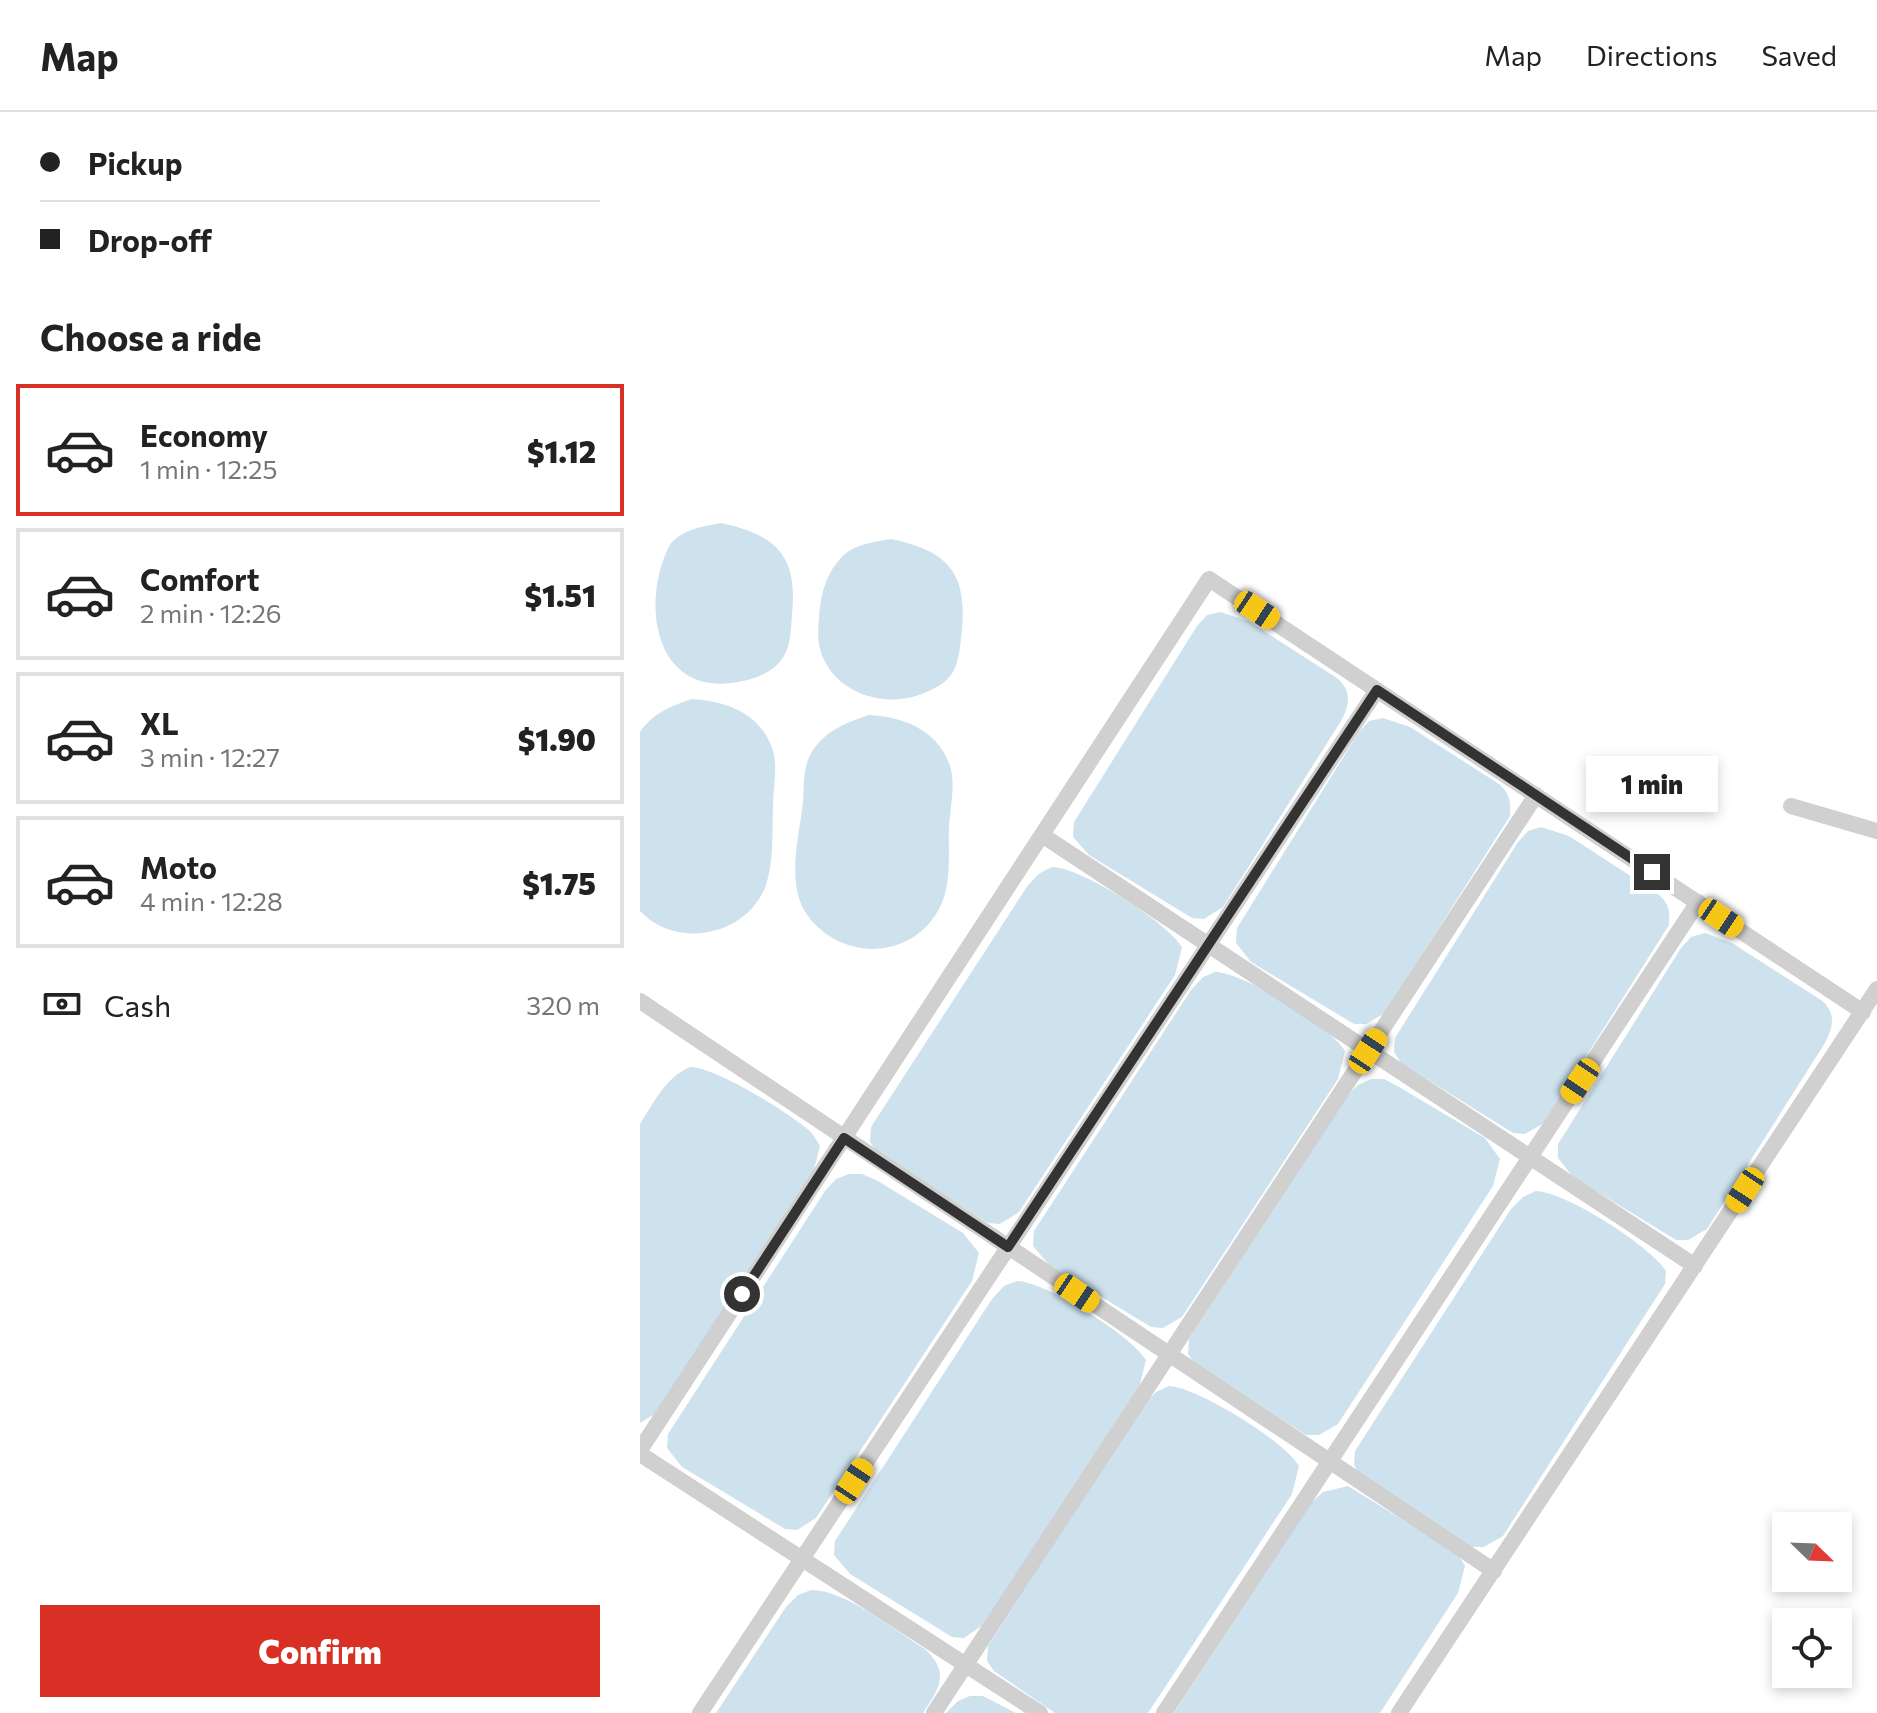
<!DOCTYPE html>
<meta charset="utf-8">
<style>
body{margin:0;font-family:Commissioner,sans-serif;background:#f2f2f2;color:#222;height:100vh;display:flex;flex-direction:column;font-size:30px;white-space:nowrap}
*{box-sizing:border-box;margin:0}
p{font-size:26px;color:#767676}
.icon{flex:none;width:44px;height:44px;fill:none;stroke:currentColor;stroke-width:2;stroke-linecap:round;stroke-linejoin:round}
.map{position:relative;flex:1;overflow:hidden}
.panel{display:flex;flex-direction:column;background:#fff;width:640px}
.panel>*{flex:none}
.guide{display:grid;align-content:center;height:176px;padding:0 40px;background:#fff}
.needle{width:52px;rotate:113deg}
.tools{position:absolute;left:1132px;top:1400px;display:grid;gap:16px}
.tools a{display:grid;place-items:center;width:80px;height:80px;border-radius:0px;background:#fff;box-shadow:0 4px 12px #0003;font-size:40px}
.end{position:absolute;width:36px;height:36px;margin:-18px;border:10px solid #333;background:#fff;box-shadow:0 0 0 4px #fff}
.from{border-radius:50%}
.bubble{position:absolute;height:56px;border-radius:0px;background:#fff;box-shadow:0 4px 12px #0003;font-size:26px;font-weight:800;line-height:56px;text-align:center}
.car{position:absolute;width:24px;height:48px;margin:-24px -12px;border-radius:10px;box-shadow:0 0 6px 2px #0007;background:linear-gradient(#f5c518 24%,#345 0 40%,#f5c518 0 76%,#345 0 86%,#f5c518 0)}
.guide b{display:flex;align-items:center;gap:28px;height:76px;font-size:30px}
.guide b+b{border-top:2px solid #e0e0e0}
.guide i{width:20px;height:20px;background:#222}
ul{padding:0;list-style:none}
li{display:flex;align-items:center;gap:24px;height:132px;margin:0 16px 12px;padding:0 24px;border:4px solid #e0e0e0;border-radius:0px}
li div{flex:1}
li b{display:block;font-size:30px}
li em{font-style:normal;font-weight:800}
li.on{border-color:#d93025}
li>.icon{width:72px;height:72px;stroke-width:1.5}
h2{padding:0 40px;font-size:36px;line-height:96px}
.pay{display:flex;align-items:center;gap:20px;height:88px;padding:0 40px;font-size:30px}
.pay p{margin-inline-start:auto}
.cta{display:flex;gap:16px;margin-top:auto;padding:16px 40px}
.cta a{flex:1;height:92px;border-radius:0px;background:#d93025;color:#fff;font-size:32px;font-weight:800;line-height:92px;text-align:center}
header{display:flex;align-items:center;gap:48px;box-sizing:border-box;height:112px;padding:0 40px;background:#fff;border-bottom:2px solid #e0e0e0}
header strong{font-size:38px}
nav{display:flex;gap:44px;margin-inline-start:auto;font-size:28px}
main{display:flex;flex:1;min-height:0}
.map>svg:first-child{display:block}
</style>
<header>
<strong>Map</strong>
<nav><a>Map</a><a>Directions</a><a>Saved</a></nav>
</header>
<main>
<section class="panel">
<div class="guide">
<b><i class="from"></i>Pickup</b>
<b><i></i>Drop-off</b>
</div>
<h2>Choose a ride</h2>
<ul>
<li class="on"><svg class="icon" aria-label="car" viewBox="0 0 24 24"><path d="M5 17H2v-5l4-1 3-4h7l3 4 3 1v5h-3M9 17h6M6 11h13"/><circle cx="7" cy="17" r="2"/><circle cx="17" cy="17" r="2"/></svg><div><b>Economy</b><p>1 min · 12:25</p></div><em>$1.12</em></li>
<li><svg class="icon" aria-label="car" viewBox="0 0 24 24"><path d="M5 17H2v-5l4-1 3-4h7l3 4 3 1v5h-3M9 17h6M6 11h13"/><circle cx="7" cy="17" r="2"/><circle cx="17" cy="17" r="2"/></svg><div><b>Comfort</b><p>2 min · 12:26</p></div><em>$1.51</em></li>
<li><svg class="icon" aria-label="car" viewBox="0 0 24 24"><path d="M5 17H2v-5l4-1 3-4h7l3 4 3 1v5h-3M9 17h6M6 11h13"/><circle cx="7" cy="17" r="2"/><circle cx="17" cy="17" r="2"/></svg><div><b>XL</b><p>3 min · 12:27</p></div><em>$1.90</em></li>
<li><svg class="icon" aria-label="car" viewBox="0 0 24 24"><path d="M5 17H2v-5l4-1 3-4h7l3 4 3 1v5h-3M9 17h6M6 11h13"/><circle cx="7" cy="17" r="2"/><circle cx="17" cy="17" r="2"/></svg><div><b>Moto</b><p>4 min · 12:28</p></div><em>$1.75</em></li>
</ul>
<div class="pay"><svg class="icon" aria-label="cash" viewBox="0 0 24 24"><path d="M3 7h18v10H3z"/><circle cx="12" cy="12" r="2"/></svg>Cash<p>320 m</p></div>
<div class="cta"><a>Confirm</a></div>
</section>
<div class="map">
<svg width="1237" height="1601" viewBox="0 0 1237 1601">
<rect width="100%" height="100%" fill="#fff"/>
<path fill="#cee2ee" d="M81,411C137,423 158,444 152,502C151,516 151,531 144,544C135,560 115,567 98,570C12,586 0,486 31,431C44,417 64,414 81,411Z
M251,427C308,439 327,460 322,518C320,532 320,547 313,560C306,572 292,578 279,583C238,597 187,577 179,532C177,520 179,507 180,495C182,478 188,459 201,446C213,432 234,430 251,427Z
M580,500L608,509L697,566C712,579 710,592 701,609L583,795L564,807L552,806L449,743L433,725L434,710L557,514L567,503Z
M52,587C87,589 122,602 133,639C138,655 133,678 133,694C132,720 134,749 126,773C108,824 36,838 0,799V620C13,601 31,594 52,587Z
M229,603C264,605 298,618 310,654C316,671 310,697 309,715C308,739 312,770 301,793C276,846 208,851 171,808C144,777 159,727 163,690C164,678 163,660 168,648C178,622 204,611 229,603Z
M743,606L770,615L859,672C870,682 871,689 870,704L745,901L726,912H714L611,850L596,831L597,816L719,620L729,609Z
M901,715L929,724L1017,781C1029,791 1030,798 1029,813L904,1011L885,1022L873,1021L761,951L754,940L755,926L878,730L888,719Z
M412,755C441,755 528,811 542,835L535,863L379,1100L360,1112L348,1111L237,1040L230,1030L231,1015L388,773L400,761Z
M1065,821L1092,831L1181,888C1196,900 1194,914 1185,931L1067,1117L1048,1128H1036L933,1065L918,1046V1032L1041,836L1051,825Z
M575,860C604,860 691,915 705,939L698,967L542,1205L523,1216L511,1215L409,1153L393,1134L394,1119L551,878L563,865Z
M50,955C75,955 144,998 165,1015C172,1020 176,1027 180,1034L173,1062L18,1300L0,1311V1012C14,990 26,965 50,955Z
M731,967H744L759,975L845,1026L860,1047L853,1074L698,1312L679,1323H666L555,1252L548,1242L549,1227L706,985L718,973Z
M209,1062H222L238,1069L323,1121L339,1141L332,1169L176,1406L157,1418L145,1417L42,1355L27,1336L28,1322L185,1079L196,1067Z
M896,1079C924,1079 1011,1134 1026,1159L1025,1172L863,1424L844,1435H832L720,1364L714,1353L715,1339L871,1097L883,1085Z
M377,1169C405,1169 492,1224 506,1248L499,1276L343,1513L324,1526L312,1525L210,1462L194,1443L195,1429L352,1187L364,1174Z
M529,1274C557,1275 646,1330 659,1354L652,1382L508,1601H415L354,1559L347,1549L348,1534L504,1292L516,1280Z
M708,1374L818,1442L825,1454L818,1481L740,1601H534L670,1392L683,1380Z
M171,1478C204,1477 256,1519 285,1537C310,1561 300,1575 283,1601H76L146,1495L158,1483Z
M330,1584H343L376,1601H306L318,1589Z"/>
<g fill="none" stroke-linecap="round" stroke-linejoin="round">
<path stroke="#d0d0d0" stroke-width="16" d="M1151,694L1237,719
M402,723L1055,1154
M0,889L854,1459
M0,1338L569,467L1223,900
M0,1342L400,1601
M60,1601L737,578
M294,1601L896,683
M524,1601L1058,790
M759,1601L1237,877"/>
</g>
<g fill="none" stroke-linecap="round" stroke-linejoin="round">
<path stroke="#333" stroke-width="10" d="M102,1182L204,1026L368,1135L737,578L1012,760"/>
</g>
</svg>
<div class="tools">
<a><svg class="needle" viewBox="-14 -14 28 28"><path d="M0-13l5 13h-10z" fill="#e53935"/><path d="M0 13l5-13h-10z" fill="#767676"/></svg></a>
<a><svg class="icon" aria-label="locate" viewBox="0 0 24 24"><circle cx="12" cy="12" r="6"/><path d="M12 2v4M12 18v4M2 12h4M18 12h4"/></svg></a>
</div>
<i class="end from" style="left:102px;top:1182px"></i>
<i class="end" style="left:1012px;top:760px"></i>
<div class="bubble" style="left:946px;top:644px;width:132px">1 min</div>
<i class="car" style="left:617px;top:498px;rotate:123deg"></i>
<i class="car" style="left:1081px;top:806px;rotate:124deg"></i>
<i class="car" style="left:728px;top:939px;rotate:33deg"></i>
<i class="car" style="left:940px;top:969px;rotate:214deg"></i>
<i class="car" style="left:1105px;top:1078px;rotate:213deg"></i>
<i class="car" style="left:437px;top:1181px;rotate:124deg"></i>
<i class="car" style="left:214px;top:1369px;rotate:33deg"></i>
</div>
</main>
